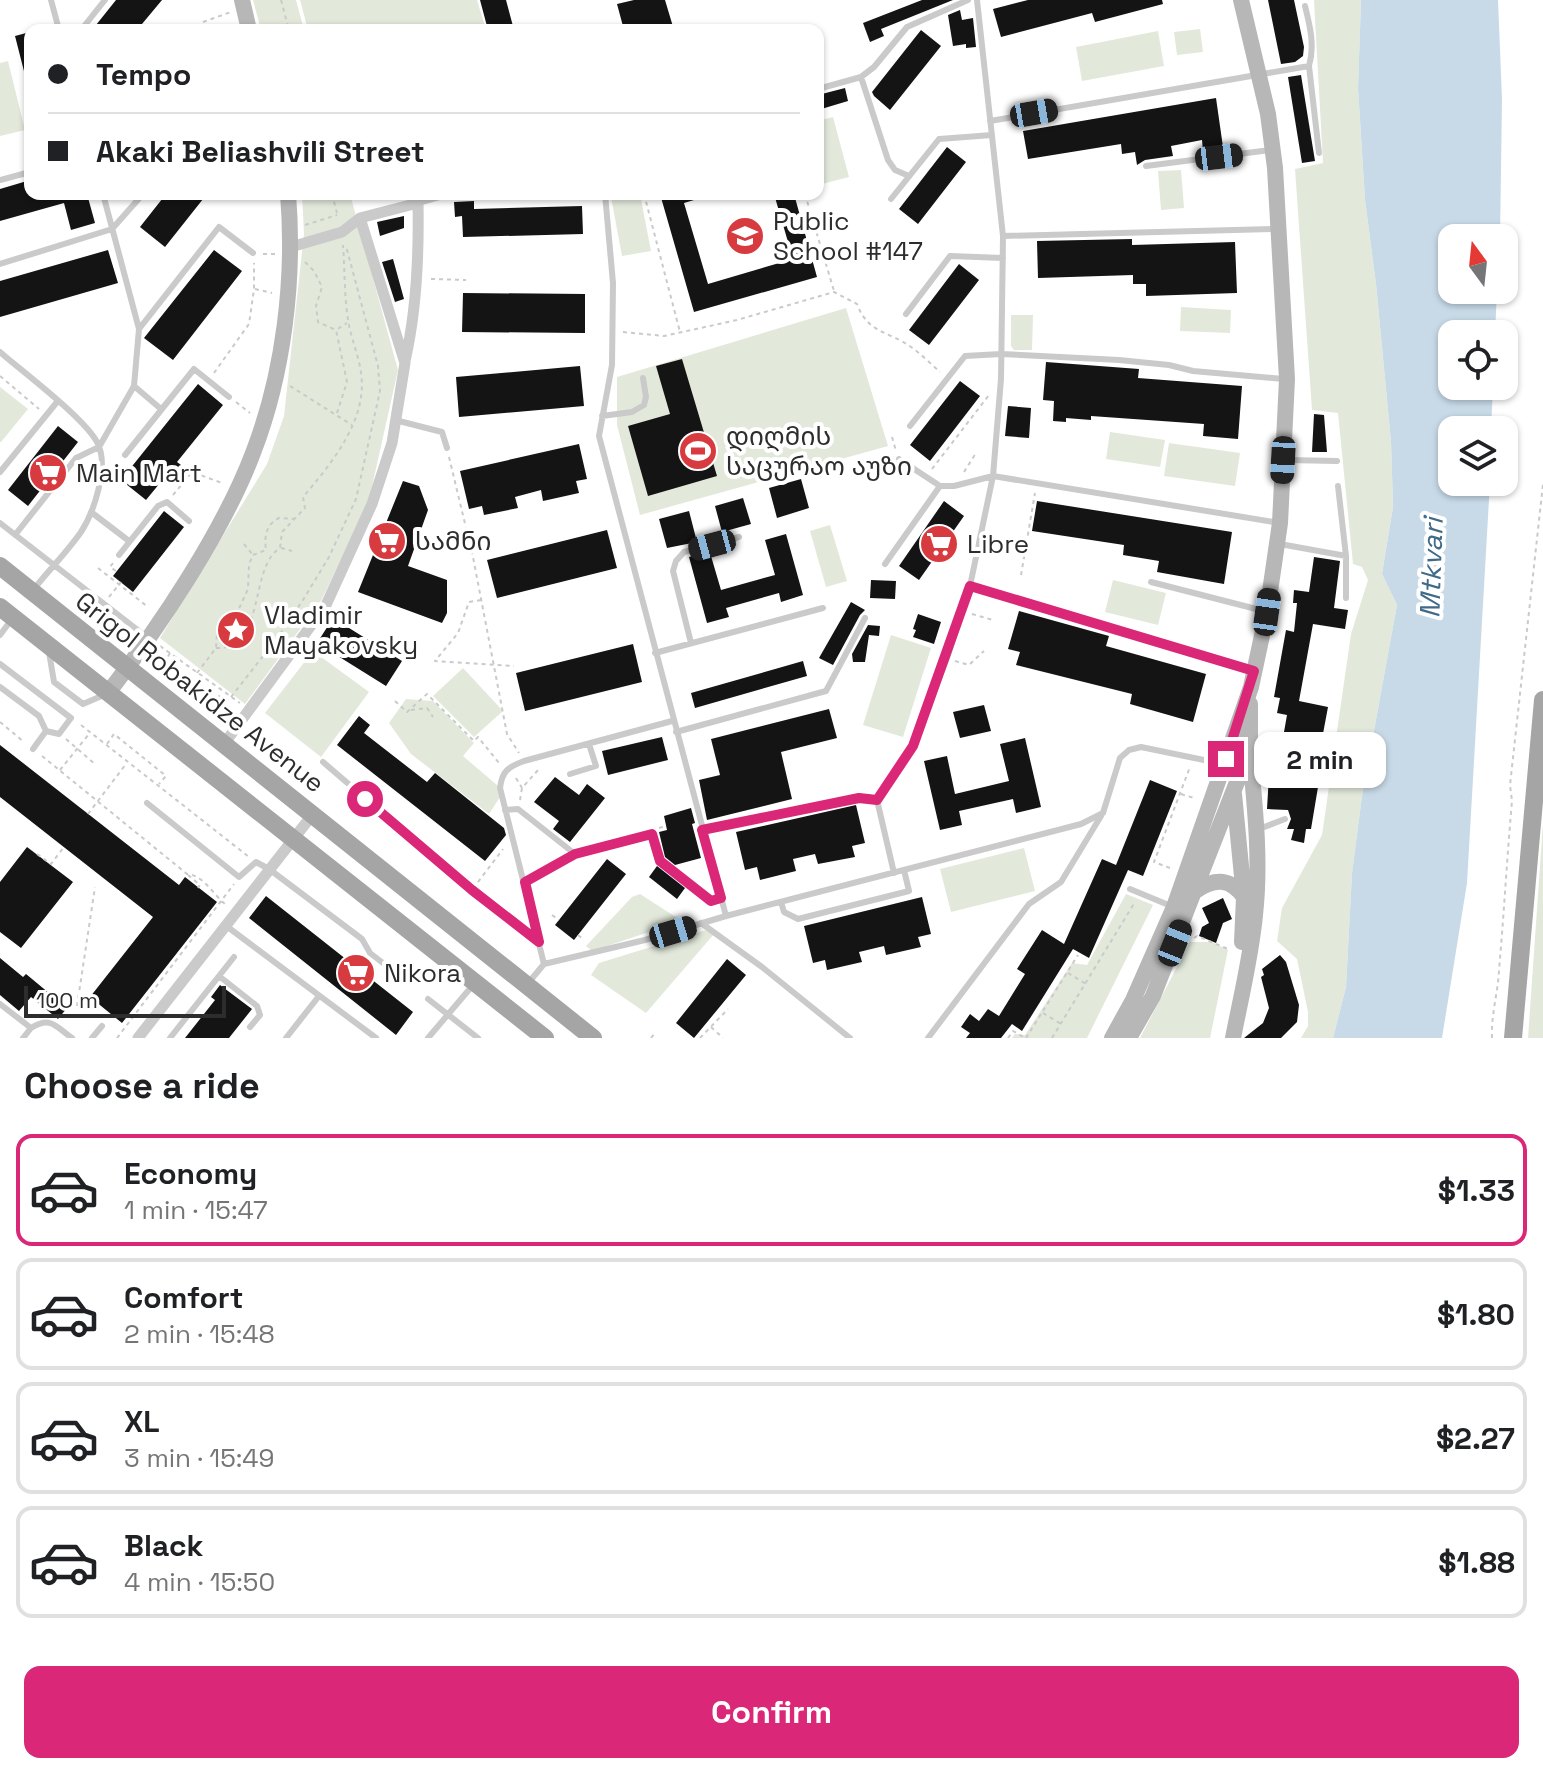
<!DOCTYPE html>
<meta charset="utf-8">
<style>
body{margin:0;font-family:"Space Grotesk","Noto Sans Georgian",sans-serif;background:#f6f6f6;color:#202124;height:100vh;display:flex;flex-direction:column;font-size:30px;white-space:nowrap}
*{box-sizing:border-box;margin:0}
p{font-size:26px;color:#757577}
.icon{flex:none;width:44px;height:44px;fill:none;stroke:currentColor;stroke-width:2;stroke-linecap:round;stroke-linejoin:round}
.map{position:relative;height:1038px;overflow:hidden}
.panel{display:flex;flex-direction:column;background:#fff;flex:1}
.panel>*{flex:none}
.guide{position:absolute;left:24px;top:24px;width:800px;height:176px;border-radius:16px;box-shadow:0 2px 6px #0004;display:grid;align-content:center;height:176px;padding:0 24px;background:#fff}
.needle{width:52px;rotate:345deg}
.buttons{position:absolute;left:1438px;top:224px;display:grid;gap:16px}
.buttons a{display:grid;place-items:center;width:80px;height:80px;border-radius:16px;background:#fff;box-shadow:0 2px 6px #0004;font-size:40px}
.scale{position:absolute;left:24px;bottom:20px;width:202px;box-sizing:border-box;padding-left:8px;border:4px solid #2d2d2d;border-top:0;font-size:22px;line-height:28px;white-space:nowrap;color:#2d2d2d;-webkit-text-stroke:6px #fff;paint-order:stroke}
.end{position:absolute;width:36px;height:36px;margin:-18px;border:10px solid #db2777;background:#fff;box-shadow:0 0 0 4px #fff}
.from{border-radius:50%}
.bubble{position:absolute;height:56px;border-radius:16px;background:#fff;box-shadow:0 2px 6px #0004;font-size:26px;font-weight:700;line-height:56px;text-align:center}
.car{position:absolute;width:24px;height:48px;margin:-24px -12px;border-radius:10px;box-shadow:0 0 6px 2px #0007;background:linear-gradient(#222 24%,#8ab4d8 0 40%,#222 0 76%,#8ab4d8 0 86%,#222 0)}
.guide b{display:flex;align-items:center;gap:28px;height:76px;font-size:30px}
.guide b+b{border-top:2px solid #e0e0e0}
.guide i{width:20px;height:20px;background:#202124}
ul{padding:0;list-style:none}
li{display:flex;align-items:center;gap:24px;height:112px;margin:0 16px 12px;padding:0 8px;border:4px solid #e0e0e0;border-radius:16px}
li div{flex:1}
li b{display:block;font-size:30px}
li em{font-style:normal;font-weight:700}
li.active{border-color:#db2777}
li>.icon{width:72px;height:72px;stroke-width:1.5}
h2{padding:0 24px;font-size:36px;line-height:96px}
.primary-button{display:flex;gap:16px;margin-top:auto;padding:16px 24px}
.primary-button a{flex:1;height:92px;border-radius:16px;background:#db2777;color:#fff;font-size:32px;font-weight:700;line-height:92px;text-align:center}
.map>svg:first-child{display:block}
</style>
<div class="map">
<svg width="1543" height="1038" viewBox="0 0 1543 1038">
<rect width="100%" height="100%" fill="#fff"/>
<path fill="#e2e9db" d="M253,0H296L304,30H261Z
M300,0H477L486,30H308Z
M1314,0H1361L1358,88L1365,200L1376,284L1391,442L1393,507L1382,574L1397,605L1362,796L1352,873L1346,987L1333,1038H1301L1308,1026V1012L1297,959L1277,941L1282,908L1322,835L1351,634L1368,580L1362,567L1353,564L1338,413L1312,410L1295,169L1323,163Z
M1200,29L1203,52L1177,55L1174,32Z
M1158,31L1164,66L1082,81L1076,47Z
M8,61L25,130L0,136V63Z
M833,117L849,177L818,185V121Z
M1181,170L1184,208L1161,210L1158,171Z
M302,194H350L398,370L369,500L322,599L245,704L160,638L267,464L284,416L304,234Z
M627,194H640L651,251L622,256L611,197Z
M1181,307L1231,310L1230,333L1180,331Z
M846,308L888,446L640,515L617,425V377Z
M1011,315H1033L1032,350H1014L1011,346Z
M0,387L28,409L1,442H0Z
M1110,432L1165,440L1160,467L1106,459Z
M1169,443L1240,453L1235,486L1164,476Z
M830,525L847,581L826,587L810,531Z
M1113,580L1166,593L1158,625L1105,612Z
M891,635L931,648L903,737L863,725Z
M313,651L369,692L321,757L265,713Z
M463,668L503,711L474,737L433,696Z
M406,699L433,701L474,743L463,756L504,791L489,814L411,754L389,723Z
M1543,823V1038H1528Z
M1024,848L1035,891L951,912L940,869Z
M640,894L682,921L592,951L586,946L632,897Z
M1126,894L1153,905L1087,1038H1012L1015,1034L1025,1035L1072,963L1087,965Z
M706,930L714,934L646,1013L591,975L599,963Z
M1190,942H1212L1228,950L1210,1038H1140Z"/>
<path fill="#c8dae8" d="M1361,0H1498L1502,99L1500,238H1452V290H1497L1495,334H1452V386H1493L1491,430H1452V482H1490L1467,883L1442,1038H1333L1346,987L1352,873L1362,796L1397,605L1382,574L1393,507L1391,442L1376,284L1365,200L1358,88Z"/>
<path fill="#141414" d="M116,0H162L137,30H92Z
M480,0H506L514,30H488Z
M634,0H665L674,30H624L617,4Z
M922,0H953L881,29L884,36L870,42L863,23Z
M1028,0H1162L1163,4L1095,22L1092,13L1001,37L993,9Z
M1268,0H1294L1304,47L1303,56L1295,62L1281,64Z
M960,10L962,20L973,18L976,47L966,48V44L953,46L948,15Z
M921,30L941,46L890,110L874,96L872,92Z
M30,32V79H26L15,36Z
M1301,75L1315,161L1302,163L1288,77Z
M845,88L848,101L818,110V95Z
M1216,98L1223,147L1203,151L1202,140L1171,146L1173,156L1145,160L1137,165L1135,152L1122,154L1121,144L1028,159L1023,131Z
M947,147L966,162L918,224L899,209Z
M27,181L30,194H87L95,223L71,230L64,203L0,221V189Z
M166,194H207L165,247L140,227Z
M660,194H704V197L684,203L708,284L793,259L774,194H794L817,277L694,312Z
M474,201V209L582,206L583,234L463,237L462,216L455,217L454,202Z
M404,216V228L380,236L377,222Z
M1132,239V245L1235,242L1237,293L1146,296V284H1133V275L1038,278L1037,241Z
M108,250L118,283L0,317V281Z
M214,250L242,271L173,360L144,338Z
M393,259L404,299L395,302L382,262Z
M959,264L979,280L929,345L909,330Z
M463,293L585,294V333L462,332Z
M682,359L717,476L648,496L628,426L670,414L656,366Z
M1046,362L1139,369L1138,378L1242,386L1238,439L1203,436L1204,424L1091,416V420L1066,418V422L1053,421L1054,401L1043,400Z
M580,366L584,406L459,417L456,377Z
M960,381L980,396L930,461L910,445Z
M198,384L223,405L177,462L185,468L177,479L169,472L146,500L121,480Z
M1008,406L1031,408L1029,438L1005,436Z
M1314,414L1324,415L1327,452H1312Z
M58,426L78,442L28,506L8,490Z
M579,444L587,479L576,481L579,493L543,501L541,490L515,497L518,508L484,515L482,506L469,509L460,471Z
M801,479L809,508L777,518L769,488Z
M403,481L419,486L428,510L408,566L447,580V613L442,623L358,592Z
M743,498L751,524L722,532L715,506Z
M944,501L964,516L919,580L899,566Z
M1037,501L1232,532L1224,584L1157,572L1159,561L1123,555L1124,545L1032,531Z
M164,511L184,527L133,592L113,576Z
M689,511L697,542L667,548L659,519Z
M607,530L617,568L497,598L487,560Z
M786,534L803,595L781,602L779,593L726,608L729,617L707,623L689,557L700,554L702,559L711,556L721,590L775,575L765,540Z
M1314,557L1340,561L1334,608L1348,610L1345,629L1313,624L1299,701L1328,707L1322,739L1310,737L1307,786L1318,787L1311,829H1306L1304,843L1291,840L1294,829H1287L1291,819L1288,810L1267,809L1270,758L1284,759V732L1287,715L1277,713L1280,698L1274,697L1286,630L1294,632L1297,603H1293L1294,590L1309,592Z
M871,580L896,581L895,599L870,598Z
M851,602L865,610L860,615L833,665L819,658Z
M1019,611L1109,636L1106,646L1206,674L1193,722L1130,704L1132,694L1016,665L1020,652L1008,649Z
M918,614L941,622L934,644L913,637L916,630L913,629Z
M333,618L402,661L386,686L317,643Z
M868,625L880,626L879,636L869,635L865,662H853L852,654Z
M633,644L642,682L525,711L516,673Z
M803,661L807,676L695,708L691,693Z
M984,705L991,731L960,738L953,712Z
M829,709L837,738L781,752L792,799L707,820L699,780L720,775L711,739Z
M359,716L370,725L364,733L427,782L435,773L504,828L506,835L485,861L337,745Z
M662,737L668,760L608,775L602,751Z
M1025,738L1041,807L1016,813L1013,799L959,811L962,825L940,830L924,761L947,756L955,794L1009,781L1000,744Z
M0,745L179,885L185,877L217,902L122,1023L90,997L153,917L0,797Z
M555,777L579,795L587,784L605,798L570,842L553,829L559,821L534,802Z
M1150,780L1177,791L1143,876L1128,870L1089,958L1073,949L1022,1031L1012,1024L1001,1038H966L970,1033L961,1027L970,1014L979,1021L988,1009L999,1016L1025,974L1017,969L1042,930L1064,944L1102,859L1116,865Z
M856,805L865,843L852,846L855,857L818,864L815,854L793,859L796,871L760,880L757,867L745,870L736,832Z
M691,808L695,823L692,824L701,858L675,865L665,857L659,832L667,830L664,816Z
M27,847L73,882L21,948L0,932V882Z
M607,859L626,874L574,940L555,925Z
M657,866L685,888L677,899L649,877Z
M266,896L413,1012L396,1035L249,918Z
M922,897L931,934L918,937L921,947L886,955L884,946L859,952L862,962L827,970L825,960L813,963L804,926Z
M1223,898L1232,919L1223,923L1216,943L1199,936L1202,927L1209,923L1202,908Z
M1280,955L1286,962L1299,1005L1297,1022L1281,1038H1244L1263,1023L1269,1008L1261,977L1264,975L1262,969Z
M0,958L23,977L26,974L67,1008L58,1019L31,997L19,1011L0,995Z
M727,959L746,975L694,1038L676,1023Z
M220,985L252,1009L229,1038H185L215,1000L211,997Z"/>
<g fill="none" stroke-linecap="round" stroke-linejoin="round">
<path stroke="#cacaca" stroke-width="2" stroke-dasharray="4 4" stroke-linecap="butt" d="M281,0L289,30
M203,22L231,12
M332,194L338,217
M644,194L680,332
M805,194L834,291
M305,225L337,215
M263,254H276
M305,262L314,271L322,287L316,306L318,322L336,330
M431,279L466,280
M255,289L272,293
M623,332L664,336L737,320L834,292L857,304C868,334 889,331 911,347C921,354 931,364 940,372
M214,373L249,324L254,289V263
M0,376L39,409
M290,386L352,425
M236,402L250,413
M337,413L347,382L336,330L347,323
M892,437L896,451
M449,457L473,557L507,734L519,753
M932,469L989,395
M964,472L976,453
M173,495L192,472L222,483
M244,544L253,555
M281,548L292,551
M113,563L110,567L116,571
M98,568L148,607
M1021,575L1035,493
M109,597L121,582
M481,600L469,602L458,633L435,661L514,666
M972,614L993,620
M238,615L248,623
M160,646L240,703
M216,648C267,649 248,568 280,548L282,532L305,508L303,497C331,464 368,420 361,373C359,357 352,341 349,325C344,300 345,271 343,245
M170,653L164,663L215,702L222,692
M955,661L969,665L984,651
M197,673L216,648L217,633L237,613L248,589L249,564L253,555L266,550C264,536 266,525 279,518L295,519
M231,697L278,637L303,600L329,557L356,499L380,391L378,366L346,246
M395,701L407,712L427,694L474,741L478,737L499,763
M411,710L427,708L433,717
M0,722L24,742
M81,725L249,857
M66,739L96,765
M107,744L114,734L166,776L159,784
M42,756L187,874C203,875 213,894 225,904
M60,770L89,734
M516,778L522,788
M1181,794L1194,798
M520,800L522,788L539,769
M88,814L126,764
M659,828L666,826
M37,854L51,864L64,847
M1170,868L1154,862L1190,767
M188,875L200,885L198,888
M478,882L503,849
M552,915L559,920
M578,935L584,940
M1194,938L1197,936L1228,949
M1068,973L1086,984
M77,1006L95,887
M1043,1013L1061,1024
M711,1027L723,1038
M117,1038L234,884
M651,1038L655,1033
M700,1038L728,1009
M1008,1038L1013,1031L1025,1038
M1026,1038L1078,955
M1052,1038L1135,902
M1492,1038C1491,1014 1498,993 1499,970C1504,914 1507,857 1512,801L1510,785L1543,484"/>
<path stroke="#cacaca" stroke-width="6" d="M51,0L59,30
M81,30L105,0
M188,30L191,27L195,30
M1309,66L1319,153
M861,77L888,160L895,170L909,176
M818,89L861,77L874,67L907,27L968,0
M990,121L1309,66C1315,46 1310,26 1305,6
M1146,166L1270,150
M0,180L30,172
M605,194L613,283L612,365L599,436L726,916
M891,199L939,139L992,135
M418,203L450,194
M1003,236L1276,229
M0,264L112,229L143,194
M906,314L950,256L1003,258
M139,329L219,227L253,253
M0,352C24,373 86,419 98,444C109,467 94,512 81,532C67,552 49,570 34,589
M134,386L161,409
M602,416L632,412L644,405L646,397L643,378
M395,420L442,432L447,448
M910,426L965,356L1001,354L1119,360L1169,365L1193,371L1283,379
M125,455L194,369L229,397
M899,459L940,486
M1287,460L1337,461
M0,472L57,402
M91,512L129,541
M0,523L148,638
M15,535L76,458L99,447L134,386L139,329L103,194
M1280,544L1346,556L1338,486
M119,555L158,506L167,502L189,521
M885,564L940,486H954L993,476L1280,523
M1151,582L1264,611
M970,586L1254,671
M1346,598V556
M0,635L12,619
M691,643L673,571L676,561L684,552L739,537
M49,652L54,682L83,704L104,695
M655,653L823,608
M0,664L71,718L59,734L46,731L33,749
M0,687L39,716L46,731
M676,732L826,691L865,618
M323,762L472,890L538,941
M570,774L596,766L589,744
M147,803L239,877L256,862L269,869L362,939L370,953L401,977
M505,810L518,809L575,854
M1259,829L1285,819
M702,830L859,798L877,800
M894,873L877,800L913,746L947,658L970,586L993,476L1001,379L1003,236L977,0
M525,882L575,854L652,834L660,861L711,901L721,898
M1130,889L1171,906
M781,902L784,912L798,919L909,891L904,870
M701,923L762,967L850,1038
M225,925L376,1038
M544,964L500,788C502,771 508,767 524,761L672,721
M219,976L257,1006L260,1015L250,1027
M529,982L544,964L645,940L726,916L1081,824L1103,813L1120,758L1129,750L1141,747L1223,764
M428,999L478,1038
M0,1004L31,1028C51,1016 55,1026 72,1038
M23,1038L31,1028
M92,1038L102,1026
M170,1038L234,957
M286,1038L319,996
M428,1038L473,985
M928,1038L1029,904L1061,882L1101,816"/>
<path stroke="#cacaca" stroke-width="11" d="M291,247L342,232L360,218L418,203C419,256 417,309 405,361
M224,744L326,605L372,504L392,443L405,363L360,218
M138,1038L313,814"/>
<path stroke="#b7b7b7" stroke-width="16" d="M242,0L249,30
M108,693C160,626 223,532 253,453C284,373 295,278 288,194
M1234,794L1244,897L1242,942
M1197,890C1215,878 1230,878 1244,897
M1112,1038L1133,1000L1174,907L1251,687L1267,612L1280,523L1287,379L1275,168L1268,114L1241,0
M1129,1038L1153,996L1250,749V704
M1233,1038C1241,997 1251,957 1255,915C1261,862 1255,807 1250,754"/>
<path stroke="#a5a5a5" stroke-width="18" d="M0,566L593,1038
M0,607L545,1038
M1513,1038L1543,700"/>
</g>
<g fill="none" stroke-linecap="round" stroke-linejoin="round">
<path stroke="#db2777" stroke-width="10" d="M365,799L472,890L539,942L525,882L575,854L652,834L660,861L711,901L721,898L702,830L859,798L877,800L913,746L970,586L1254,671L1226,759"/>
</g>
<defs>
<g id="school-disc" transform="scale(2)"><circle r="9.5" fill="#d83b3f" stroke="#fff"/><path d="M0-5L7-2L0 1L-7-2ZM-4 1L0 2.5L4 1V4Q0 6-4 4Z" fill="#fff"/></g>
<g id="stadium-disc" transform="scale(2)"><circle r="9.5" fill="#d83b3f" stroke="#fff"/><path d="M0-5a6.5 5 0 1 0 0 10a6.5 5 0 1 0 0-10ZM-3.5-1.8h7v3.6h-7Z" fill="#fff"/></g>
<g id="supermarket-disc" transform="scale(2)"><circle r="9.5" fill="#d83b3f" stroke="#fff"/><path d="M-6-5.5h2.5l.6 2H6L4.5 2H-2.5L-4.4-4H-6ZM-1.5 3.2a1.3 1.3 0 1 0 .1 0ZM3 3.2a1.3 1.3 0 1 0 .1 0Z" fill="#fff"/></g>
<g id="sight-disc" transform="scale(2)"><circle r="9.5" fill="#d83b3f" stroke="#fff"/><path d="M0-6L1.8-2.2L6-1.7L2.9 1.2L3.7 5.4L0 3.3L-3.7 5.4L-2.9 1.2L-6-1.7L-1.8-2.2Z" fill="#fff"/></g>
</defs>
<g fill-rule="evenodd">
<use href="#school-disc" x="745" y="236"/>
<use href="#stadium-disc" x="698" y="451"/>
<use href="#supermarket-disc" x="48" y="473"/>
<use href="#supermarket-disc" x="387" y="541"/>
<use href="#supermarket-disc" x="939" y="544"/>
<use href="#sight-disc" x="236" y="630"/>
<use href="#supermarket-disc" x="356" y="973"/>
</g>
<g text-anchor="middle" stroke-width="8" stroke-linejoin="round" paint-order="stroke">
<g font-size="26" fill="#2d2d2d" stroke="#fff" text-anchor="start">
<text x="773" y="230">Public<tspan x="773" dy="30">School #147</tspan></text>
<text x="726" y="445">დიღმის<tspan x="726" dy="30">საცურაო აუზი</tspan></text>
<text x="76" y="482">Main Mart</text>
<text x="415" y="550">სამნი</text>
<text x="967" y="553">Libre</text>
<text x="264" y="624">Vladimir<tspan x="264" dy="30">Mayakovsky</tspan></text>
<text x="384" y="982">Nikora</text>
</g>
<g font-size="26" fill="#2d2d2d" stroke="#fff">
<text transform="translate(200 692) rotate(38)" y="9">Grigol Robakidze Avenue</text>
</g>
<g font-size="28" font-style="italic" fill="#416a88" stroke="#fff">
<text transform="translate(1431 568) rotate(-88)" y="10">Mtkvari</text>
</g>
</g>
</svg>
<div class="buttons">
<a><svg class="needle" viewBox="-14 -14 28 28"><path d="M0-13l5 13h-10z" fill="#e53935"/><path d="M0 13l5-13h-10z" fill="#757577"/></svg></a>
<a><svg class="icon" aria-label="locate" viewBox="0 0 24 24"><circle cx="12" cy="12" r="6"/><path d="M12 2v4M12 18v4M2 12h4M18 12h4"/></svg></a>
<a><svg class="icon" aria-label="layers" viewBox="0 0 24 24"><path d="M12 4l9 5-9 5-9-5zM3 14l9 5 9-5"/></svg></a>
</div>
<div class="scale">100 m</div>
<i class="end from" style="left:365px;top:799px"></i>
<i class="end" style="left:1226px;top:759px"></i>
<div class="bubble" style="left:1254px;top:732px;width:132px">2 min</div>
<i class="car" style="left:1034px;top:113px;rotate:80deg"></i>
<i class="car" style="left:1219px;top:157px;rotate:83deg"></i>
<i class="car" style="left:1283px;top:460px;rotate:183deg"></i>
<i class="car" style="left:712px;top:545px;rotate:255deg"></i>
<i class="car" style="left:1267px;top:612px;rotate:8deg"></i>
<i class="car" style="left:673px;top:932px;rotate:73deg"></i>
<i class="car" style="left:1175px;top:943px;rotate:22deg"></i>
<div class="guide">
<b><i class="from"></i>Tempo</b>
<b><i></i>Akaki Beliashvili Street</b>
</div>
</div>
<section class="panel">
<h2>Choose a ride</h2>
<ul>
<li class="active"><svg class="icon" aria-label="car" viewBox="0 0 24 24"><path d="M5 17H2v-5l4-1 3-4h7l3 4 3 1v5h-3M9 17h6M6 11h13"/><circle cx="7" cy="17" r="2"/><circle cx="17" cy="17" r="2"/></svg><div><b>Economy</b><p>1 min · 15:47</p></div><em>$1.33</em></li>
<li><svg class="icon" aria-label="car" viewBox="0 0 24 24"><path d="M5 17H2v-5l4-1 3-4h7l3 4 3 1v5h-3M9 17h6M6 11h13"/><circle cx="7" cy="17" r="2"/><circle cx="17" cy="17" r="2"/></svg><div><b>Comfort</b><p>2 min · 15:48</p></div><em>$1.80</em></li>
<li><svg class="icon" aria-label="car" viewBox="0 0 24 24"><path d="M5 17H2v-5l4-1 3-4h7l3 4 3 1v5h-3M9 17h6M6 11h13"/><circle cx="7" cy="17" r="2"/><circle cx="17" cy="17" r="2"/></svg><div><b>XL</b><p>3 min · 15:49</p></div><em>$2.27</em></li>
<li><svg class="icon" aria-label="car" viewBox="0 0 24 24"><path d="M5 17H2v-5l4-1 3-4h7l3 4 3 1v5h-3M9 17h6M6 11h13"/><circle cx="7" cy="17" r="2"/><circle cx="17" cy="17" r="2"/></svg><div><b>Black</b><p>4 min · 15:50</p></div><em>$1.88</em></li>
</ul>
<div class="primary-button"><a>Confirm</a></div>
</section>
